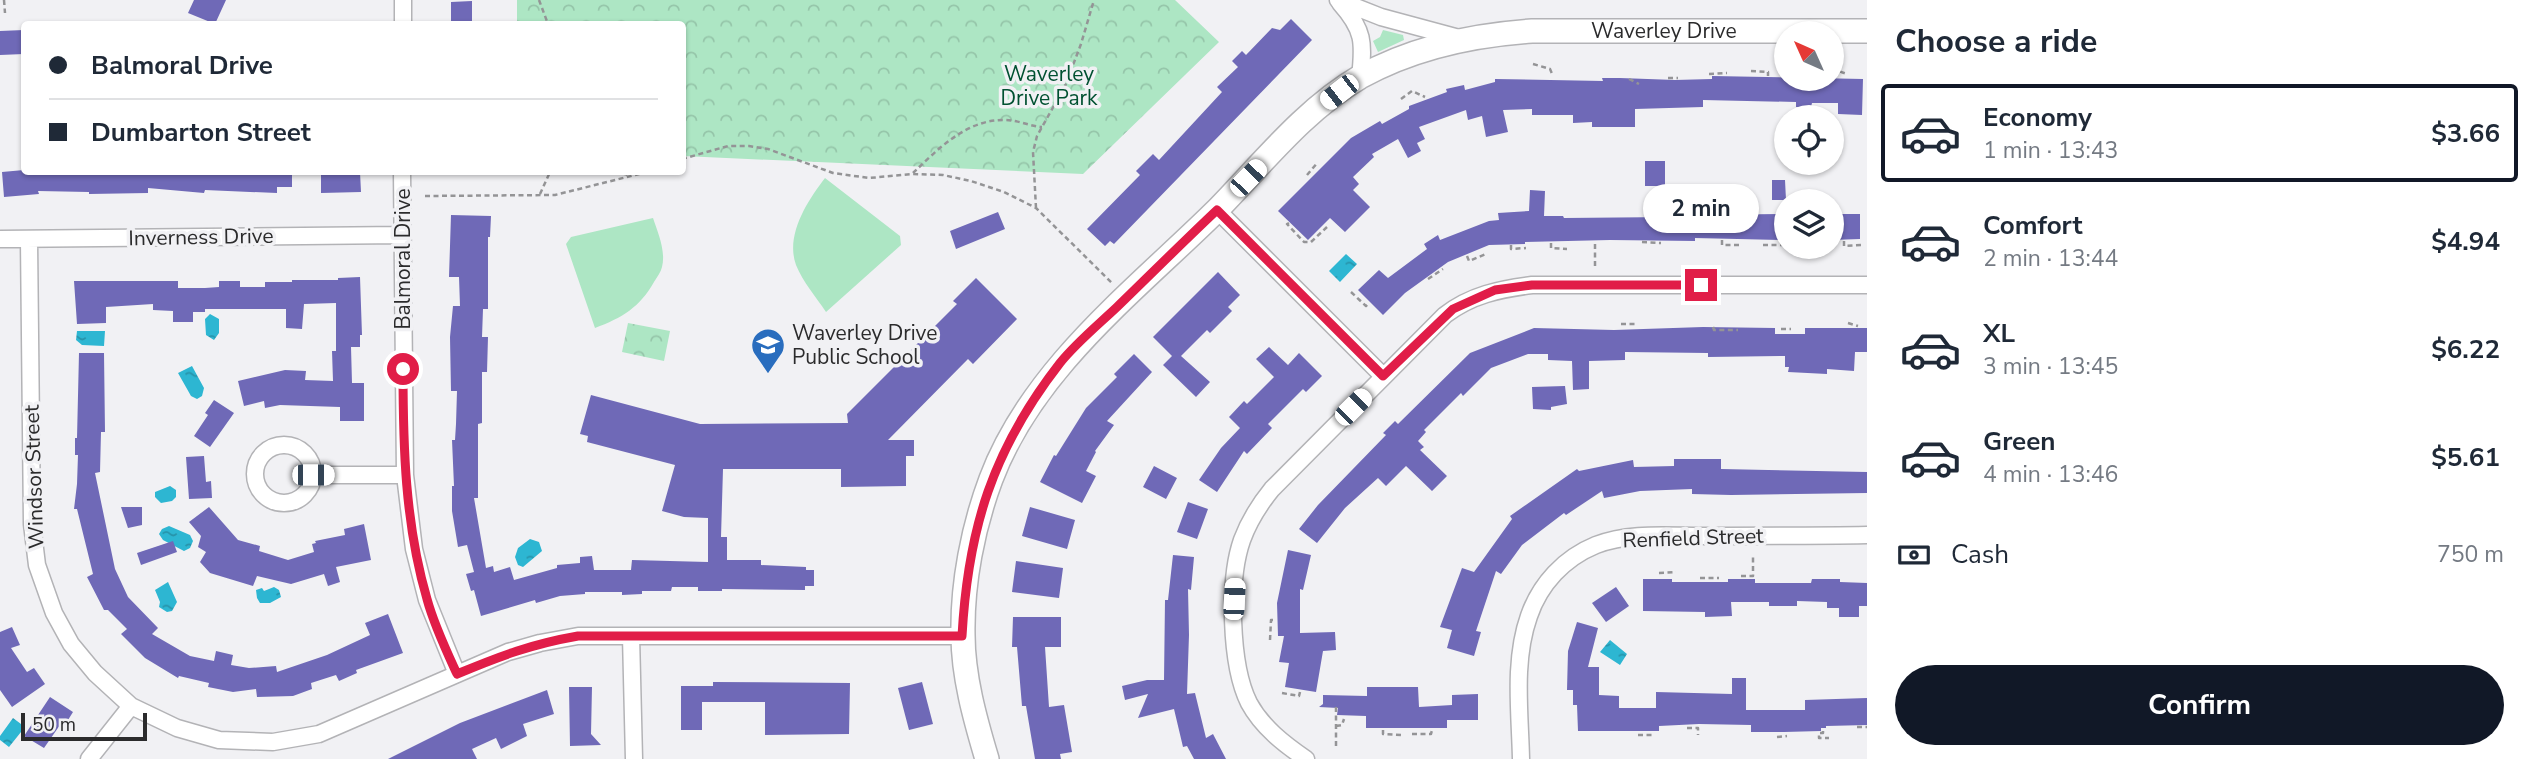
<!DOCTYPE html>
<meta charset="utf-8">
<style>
body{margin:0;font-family:"Nunito Sans",sans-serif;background:#f6f6f7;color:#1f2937;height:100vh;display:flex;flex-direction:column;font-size:26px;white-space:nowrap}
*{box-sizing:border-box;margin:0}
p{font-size:23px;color:#747a83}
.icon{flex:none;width:38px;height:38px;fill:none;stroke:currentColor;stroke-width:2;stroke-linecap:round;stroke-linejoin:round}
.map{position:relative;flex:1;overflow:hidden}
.details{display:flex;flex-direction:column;background:#fff;width:665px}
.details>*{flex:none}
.guide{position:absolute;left:21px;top:21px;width:665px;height:154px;border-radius:7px;box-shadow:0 2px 5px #0004;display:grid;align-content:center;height:154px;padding:0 28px;background:#fff}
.needle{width:46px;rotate:315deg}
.buttons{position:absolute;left:1774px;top:21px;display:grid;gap:14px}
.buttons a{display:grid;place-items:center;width:70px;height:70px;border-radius:50%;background:#fff;box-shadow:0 2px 5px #0004;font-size:35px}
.scale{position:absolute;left:21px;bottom:18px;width:126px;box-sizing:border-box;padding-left:7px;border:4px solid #2b2b2c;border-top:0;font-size:19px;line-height:24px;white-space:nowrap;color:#2b2b2c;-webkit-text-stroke:5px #f1f1f4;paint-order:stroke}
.end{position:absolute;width:32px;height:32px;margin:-16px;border:9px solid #e11d48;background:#fff;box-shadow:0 0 0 4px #fff}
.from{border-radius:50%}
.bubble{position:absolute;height:49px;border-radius:24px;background:#fff;box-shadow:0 2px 5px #0004;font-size:23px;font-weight:700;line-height:49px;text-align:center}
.car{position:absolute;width:21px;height:42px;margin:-21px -10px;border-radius:9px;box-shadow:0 0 5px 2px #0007;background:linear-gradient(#fff 24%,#345 0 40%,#fff 0 76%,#345 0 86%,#fff 0)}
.guide b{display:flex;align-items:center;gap:24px;height:66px;font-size:26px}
.guide b+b{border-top:2px solid #e0e1e3}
.guide i{width:18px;height:18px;background:#1f2937}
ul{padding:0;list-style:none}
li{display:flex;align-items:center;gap:21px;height:98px;margin:0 14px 10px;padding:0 14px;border:4px solid transparent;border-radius:7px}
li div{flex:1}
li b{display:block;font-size:26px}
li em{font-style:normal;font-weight:700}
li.current{border-color:#111827}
li>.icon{width:63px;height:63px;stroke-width:1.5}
h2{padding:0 28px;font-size:32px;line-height:84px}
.pay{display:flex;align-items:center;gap:18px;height:77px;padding:0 28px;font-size:26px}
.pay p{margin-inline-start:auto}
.action{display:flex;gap:14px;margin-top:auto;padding:14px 28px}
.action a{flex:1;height:80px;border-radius:42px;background:#111827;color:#fff;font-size:28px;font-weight:700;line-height:80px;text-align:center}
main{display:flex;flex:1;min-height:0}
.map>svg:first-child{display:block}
</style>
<main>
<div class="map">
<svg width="1867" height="759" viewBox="0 0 1867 759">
<defs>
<pattern id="park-crowns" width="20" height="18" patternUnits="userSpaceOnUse" patternTransform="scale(1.75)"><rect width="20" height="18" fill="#ade6c4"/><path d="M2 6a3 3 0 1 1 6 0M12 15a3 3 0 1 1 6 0" fill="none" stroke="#95c5a9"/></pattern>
<pattern id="water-ripples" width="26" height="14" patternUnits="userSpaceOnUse" patternTransform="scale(1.75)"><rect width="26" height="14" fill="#2db6d2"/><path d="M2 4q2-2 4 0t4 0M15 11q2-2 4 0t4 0" fill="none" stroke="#2794ab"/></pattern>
</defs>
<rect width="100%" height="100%" fill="#f1f1f4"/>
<path fill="#ade6c4" d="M1383,30L1403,35L1404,40L1378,52L1373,41L1380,37Z
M825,178L900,236L901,245L826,312C816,297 803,282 796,265C785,235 808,200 825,178Z
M653,218C658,233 666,251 662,267C661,272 657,277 654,282C640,307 622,318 595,328L566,244L571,237Z"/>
<path fill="url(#park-crowns)" d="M517,0H1175L1219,42L1083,174L683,156L682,24H517Z
M628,323L670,331L664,361L622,352Z"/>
<path fill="url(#water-ripples)" d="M1346,254L1357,264L1340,282L1329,271Z
M210,314L219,319V333L214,340L206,335L205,319Z
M77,331H105L104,346L82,345L76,340Z
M192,366L204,388L202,396L197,399L191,396L178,373Z
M170,486L176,490V497L172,501L161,503L155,497V492Z
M169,526L190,535L193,541L190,548L184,551L163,540L159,534L162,529Z
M530,539L539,542L542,551L523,567L518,565L515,557L518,548Z
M168,582L177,602L172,611L167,612L159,607L160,602L155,590Z
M274,587L279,590L281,597L270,603H260L257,598L256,590L262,588L264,591Z
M1610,640L1627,654L1620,665L1600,652Z
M13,718L25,727L9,747L0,740V736Z"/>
<path fill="#6f69b7" d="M194,0H226L215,24L188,13Z
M472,1V24H451V2Z
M1291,19L1312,40L1114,244L1110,241L1105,246L1087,229L1140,175L1136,171L1153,154L1159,160L1222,92L1217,87L1238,67L1232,61L1242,51L1246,55L1272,28L1280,30Z
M24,30V54L0,55V31Z
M1712,76L1863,79L1862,115L1838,114V103H1812L1811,107H1796V102L1703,100V107L1635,109V127H1592V122L1573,123V115H1532V109L1503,110L1508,132L1486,137L1482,116L1468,120L1466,110L1419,127L1425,139L1417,143L1421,151L1408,158L1398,139L1372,154L1374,157L1353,177L1359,184L1353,190L1370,207L1345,232L1330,218L1308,240L1278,211L1351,138L1380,121L1382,124L1409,109V106L1447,92L1446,89L1464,85L1465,90L1495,82V79L1603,81L1602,78H1620L1675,80L1712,79Z
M1645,161H1665V186H1645Z
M24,170L292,172V187H277V193L205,190L204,193L148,188V193L89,194V192L38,191L39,194L4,197L2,172Z
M321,172H360L361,192L321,193Z
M1772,180H1785L1786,200H1772Z
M1530,190L1545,191L1544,216H1563L1564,218L1671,217V204L1694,203L1695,215L1780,214L1781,240L1695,238V241L1610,240L1525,242V244L1489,245L1448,262L1405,293L1383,315L1358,290L1379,270L1388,278L1427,249L1424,244L1438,235L1440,240L1489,221L1499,220L1498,213L1529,211Z
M998,212L1005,229L956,249L950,231Z
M1832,214H1860V239L1832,240Z
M451,215L491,216L490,237H488V309H483L482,337H488L487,372H482V423L478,424V498H474L486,568L493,566L494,572L510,567L514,580L557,568V565L580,563V557L592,556L594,570H631L632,560L708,562V518L684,517L662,511L675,465L587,442L588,436L580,434L591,395L700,424L848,423L847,414L957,304L953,301L976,278L1017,319L973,364L968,359L888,440H914V456H906V486L841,487V469H723L721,537H727V560H761V565L806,567V570H814V586H805V590L722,589V591H698V587H672L671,591H642V594L622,595V592H585V594L560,596L536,603L535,600L481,616L474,590L471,591L466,574L474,572L467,545L458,547L452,511V486H454L452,440H455L456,424L457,391H451L450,337L453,306H460L459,277H449Z
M1218,272L1240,295L1228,307L1232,311L1210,333L1207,330L1181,356L1210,382L1196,397L1163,365L1172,356L1153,337Z
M360,277L362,335H360V347H351L352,383H364V421H340V407L280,405L265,408L264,401L244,406L238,381L285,370L306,371L305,380L333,381L332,351H336V303L304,304L302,329L286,328V309H205V312H193V322H173V311L153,310V304L106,307V323L77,324L74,281H178V288H205L219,287V281H240V287H265V282H292V280H338V278Z
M1703,327L1775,328V334H1805V328H1867V352H1855L1854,371L1827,369V374L1788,372L1789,367H1785V356L1708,357V353L1625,352V360L1589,361V389L1573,390L1572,361L1548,360V354H1528L1491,368L1463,396L1461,393L1424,430L1426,432L1418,441L1424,447L1420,450L1447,476L1432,491L1406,466L1386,486L1378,478L1345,508L1317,543L1299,529L1318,505L1386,435L1383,433L1395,421L1398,424L1470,353L1534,328L1614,330Z
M1269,347L1288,365L1299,353L1322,376L1306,392L1303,389L1268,424L1272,428L1247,454L1244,451L1217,492L1199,480L1221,448L1240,428L1229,417L1244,401L1247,404L1274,377L1256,359Z
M79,353H104L105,432H101L100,472L95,473L115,569L128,597L158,628L152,634L190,656L214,661L216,651L233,655L231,665L249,668L276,666L277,672L327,655L370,635L365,623L388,614L403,653L356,670L357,673L339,681L336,675L311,683L312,689L293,696L257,697L256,689L233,692L208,687L209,683L179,676L178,678L145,658L121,634L127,629L108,610H104L87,577L93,574L77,509H74L77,484L78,455H75V438H77Z
M1134,354L1152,372L1107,421L1114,425L1095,451L1096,452L1086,471L1096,476L1082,503L1040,482L1054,455L1056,456L1086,408L1117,377L1114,374Z
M1565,386L1567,404L1551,407V410L1533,409L1532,387Z
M214,400L234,413L210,447L194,436L208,415L205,413Z
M204,456L206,482L211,481L212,498L189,499L186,457Z
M1674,459H1721V469L1867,472V493L1731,495L1692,494V489L1640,491L1604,498L1602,491L1566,515L1564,513L1522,545L1501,574L1496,571L1476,631L1481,632L1474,656L1447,648L1452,630L1440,627L1462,568L1474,572L1512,519L1510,516L1577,469L1579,471L1633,460L1634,467L1674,466Z
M1154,466L1177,478L1166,499L1143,487Z
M1188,502L1208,509L1197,539L1177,532Z
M121,507H142V525L128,528Z
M209,507L238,540L260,546L259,551L288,560L314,552L312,544L316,543L315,541L345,535L344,529L364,524L371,560L336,567L340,582L328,586L324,574L291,584L257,576L253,586L210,573L200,562L206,552L198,547L201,536L189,522Z
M1030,507L1075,520L1067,549L1022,536Z
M173,541L177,552L141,565L137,553Z
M1288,550L1311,555L1303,590L1300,589V633L1335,632L1336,650L1323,651L1316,692L1285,687L1289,663L1279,662L1284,636H1278L1277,603Z
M1173,555L1194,557L1191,590L1188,589L1189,635L1187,694L1195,693L1206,738L1213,734L1226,759H1194L1187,746L1183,747L1174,709L1138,718L1148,694L1125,700L1122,686L1147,680H1164L1165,600H1168Z
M1016,561L1063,568L1059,598L1012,592Z
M1643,579H1672V582H1728V579H1755V583H1811L1812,579H1840V582L1867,583V606H1859V617H1839V608H1827V602L1797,601V606H1769V602H1731L1732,616L1705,617V612L1643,611Z
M1616,587L1629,606L1606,622L1592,603Z
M1013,617H1061V647H1045L1049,707L1064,705L1072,752L1060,754L1061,759H1035L1026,706H1022L1017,647H1012Z
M1577,622L1598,628L1588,667H1599V695L1619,696V708H1656V692L1732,694V678H1746V710H1805V700L1867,698V725L1826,726V728H1821V731L1784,732H1751V725L1699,724L1659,726V731H1578L1577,705H1573V690H1567L1568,651Z
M12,627L20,645L11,648L27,672L34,668L45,684L12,707L0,690V632Z
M713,682L850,683L849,734L765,735V702H702V730H681V686H713Z
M922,682L933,724L909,730L898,688Z
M569,687H592L591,734L601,745L570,746Z
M1367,687H1418L1419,707L1452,705V695L1478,694V720H1447V728H1366V716L1337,715L1338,708L1319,707L1323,704V695L1367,696Z
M547,690L554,714L523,724L527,736L501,749L496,738L472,749L477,759H388L460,723Z
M50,697L73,712L63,728L60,725L44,748L24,736Z"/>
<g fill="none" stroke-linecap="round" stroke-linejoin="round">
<g stroke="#b3b3b6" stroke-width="19">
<path id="street" d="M1338,0L1381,17L1459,38
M1340,3C1364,30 1364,42 1360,78
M403,24V0
M402,172L405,475L414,549L427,600L457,674
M1217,210L1383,376
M0,239L402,235
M29,240L32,524L37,565L54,613L71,644L95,673L131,706L177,728L219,740L273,742L319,734L508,652L540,643L578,636H962
M255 474a29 29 0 1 1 58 0a29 29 0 1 1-58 0Z
M313,475H405
M631,636L634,759
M89,759L131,706
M1306,759C1284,744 1262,727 1249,703C1230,665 1228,580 1242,540C1249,521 1259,505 1272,489L1445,315C1471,295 1500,289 1532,285H1867
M1521,759C1520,712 1513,661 1529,616C1540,584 1564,558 1596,545C1629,532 1667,536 1702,536C1757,536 1812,536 1867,535"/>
</g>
<g stroke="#b3b3b6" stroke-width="26">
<g id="secondary">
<path id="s1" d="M987,759C975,719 963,676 963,635C962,583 973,527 991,479C1033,368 1135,291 1217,210C1262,164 1304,110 1360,77C1414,47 1472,35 1532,31H1867"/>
</g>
</g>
<path stroke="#949496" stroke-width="2.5" stroke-dasharray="5 3.5" stroke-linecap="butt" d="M4,0L5,13
M539,0L548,24
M1533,64L1550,69L1553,76
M1832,69L1847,74
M1751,71L1768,72V76
M1709,74L1727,73
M1668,78H1678
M1629,79L1639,84
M1061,93L1086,95L1100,93
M1401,99L1412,91L1425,97
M682,159L728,146H749L768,149L833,173L869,178L913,174L943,175L971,181L1004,192L1036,208L1112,283
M614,172L630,175
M913,173C938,149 967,119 1005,120C1018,120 1029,126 1042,127
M1307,175L1318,162
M540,194L550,172
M425,196L555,195L647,172
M1036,208L1033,152L1037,136L1065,86L1081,44L1094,0
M1289,223L1287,224L1304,242H1311L1327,227
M1722,240V245H1742
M1844,241V246L1863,245
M1642,242L1661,243
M1551,243V248L1567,249
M1511,245V249L1526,248
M1763,245H1783
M1467,256L1469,261L1486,254
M1595,266V243
M1428,279L1443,269
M1351,292L1366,306L1369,303
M1848,323L1858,326
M1621,324H1638
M1713,327L1714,330H1738
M1781,329H1791
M1659,573L1676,572
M1741,576H1753V556
M1700,578H1719
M1270,640L1271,620H1274
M1282,693L1299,696L1300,692
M1336,707V749
M1336,726L1342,725L1344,719
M1857,727H1867
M1687,728H1698V735
M1383,730V734L1402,735
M1823,731V733H1819V738H1829
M1412,734H1431L1432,730
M1638,735H1652
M1777,737L1787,736"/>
<use href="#street" stroke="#fff" stroke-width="16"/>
<use href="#secondary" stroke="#fff" stroke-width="23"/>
</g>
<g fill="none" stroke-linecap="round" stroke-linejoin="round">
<path stroke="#e11d48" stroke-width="9" d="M403,369C403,446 405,524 427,599C434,625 446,650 457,674C500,656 532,644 578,636H962C968,528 993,449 1060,363C1076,343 1098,325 1117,307C1150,275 1183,242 1217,210L1383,376L1453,309L1495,290L1532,285H1701"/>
</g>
<defs>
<g id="school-pin" transform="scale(1.75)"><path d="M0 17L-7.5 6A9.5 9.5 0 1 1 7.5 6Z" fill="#296dbe" stroke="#f1f1f4"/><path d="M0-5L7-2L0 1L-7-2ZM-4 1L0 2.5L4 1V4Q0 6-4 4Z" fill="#fff"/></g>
</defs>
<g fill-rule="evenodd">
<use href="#school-pin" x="768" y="345"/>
</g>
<g text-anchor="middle" stroke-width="7" stroke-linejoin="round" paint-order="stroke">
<g font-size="21" fill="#2b2b2c" stroke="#f1f1f4">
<text dy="7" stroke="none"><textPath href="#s1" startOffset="1148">Waverley Drive</textPath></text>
<text transform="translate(201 237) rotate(-1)" y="7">Inverness Drive</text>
<text transform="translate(403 259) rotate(-90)" y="7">Balmoral Drive</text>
<text transform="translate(34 477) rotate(-92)" y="7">Windsor Street</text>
<text transform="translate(1693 538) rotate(-2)" y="7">Renfield Street</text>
</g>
<g font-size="21" fill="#015131" stroke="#f1f1f4">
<text x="1049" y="81">Waverley<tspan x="1049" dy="24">Drive Park</tspan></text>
</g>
<g font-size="21" fill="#2b2b2c" stroke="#f1f1f4" text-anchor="start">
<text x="792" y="340">Waverley Drive<tspan x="792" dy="24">Public School</tspan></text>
</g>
</g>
</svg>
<div class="buttons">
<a><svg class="needle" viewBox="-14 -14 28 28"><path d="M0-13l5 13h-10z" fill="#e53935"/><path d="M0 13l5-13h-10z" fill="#747a83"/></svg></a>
<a><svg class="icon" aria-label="locate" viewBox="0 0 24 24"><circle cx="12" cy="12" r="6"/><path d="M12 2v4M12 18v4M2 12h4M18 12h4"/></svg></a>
<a><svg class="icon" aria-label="layers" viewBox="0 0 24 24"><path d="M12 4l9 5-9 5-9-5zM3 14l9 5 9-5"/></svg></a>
</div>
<div class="scale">50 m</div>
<i class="end from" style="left:403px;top:369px"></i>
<i class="end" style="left:1701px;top:285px"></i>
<div class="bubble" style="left:1643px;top:184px;width:116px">2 min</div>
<i class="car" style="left:1339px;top:92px;rotate:232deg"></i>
<i class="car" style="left:1248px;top:178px;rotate:44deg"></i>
<i class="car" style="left:1353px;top:407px;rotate:45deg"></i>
<i class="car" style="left:313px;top:475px;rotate:90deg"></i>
<i class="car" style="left:1234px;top:599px;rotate:3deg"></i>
<div class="guide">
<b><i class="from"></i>Balmoral Drive</b>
<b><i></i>Dumbarton Street</b>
</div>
</div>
<section class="details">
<h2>Choose a ride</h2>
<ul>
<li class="current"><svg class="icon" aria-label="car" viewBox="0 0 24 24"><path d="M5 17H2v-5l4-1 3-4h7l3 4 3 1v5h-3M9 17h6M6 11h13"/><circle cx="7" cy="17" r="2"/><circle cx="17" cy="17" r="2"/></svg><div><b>Economy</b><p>1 min · 13:43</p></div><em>$3.66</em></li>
<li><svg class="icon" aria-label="car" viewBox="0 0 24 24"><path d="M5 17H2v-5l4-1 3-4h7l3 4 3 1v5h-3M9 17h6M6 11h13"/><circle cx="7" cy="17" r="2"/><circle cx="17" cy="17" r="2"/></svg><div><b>Comfort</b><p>2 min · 13:44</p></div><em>$4.94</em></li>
<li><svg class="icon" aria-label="car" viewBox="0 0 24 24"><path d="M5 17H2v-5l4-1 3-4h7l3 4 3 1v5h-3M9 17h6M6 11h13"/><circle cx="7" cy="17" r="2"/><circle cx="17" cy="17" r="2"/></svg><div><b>XL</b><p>3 min · 13:45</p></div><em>$6.22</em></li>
<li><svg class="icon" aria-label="car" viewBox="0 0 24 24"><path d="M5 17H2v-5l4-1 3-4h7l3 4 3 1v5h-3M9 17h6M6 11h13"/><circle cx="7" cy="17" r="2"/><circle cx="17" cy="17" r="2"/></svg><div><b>Green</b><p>4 min · 13:46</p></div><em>$5.61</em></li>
</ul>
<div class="pay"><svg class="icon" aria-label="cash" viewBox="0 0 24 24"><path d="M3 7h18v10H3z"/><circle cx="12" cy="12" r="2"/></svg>Cash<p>750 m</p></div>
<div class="action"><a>Confirm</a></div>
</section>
</main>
